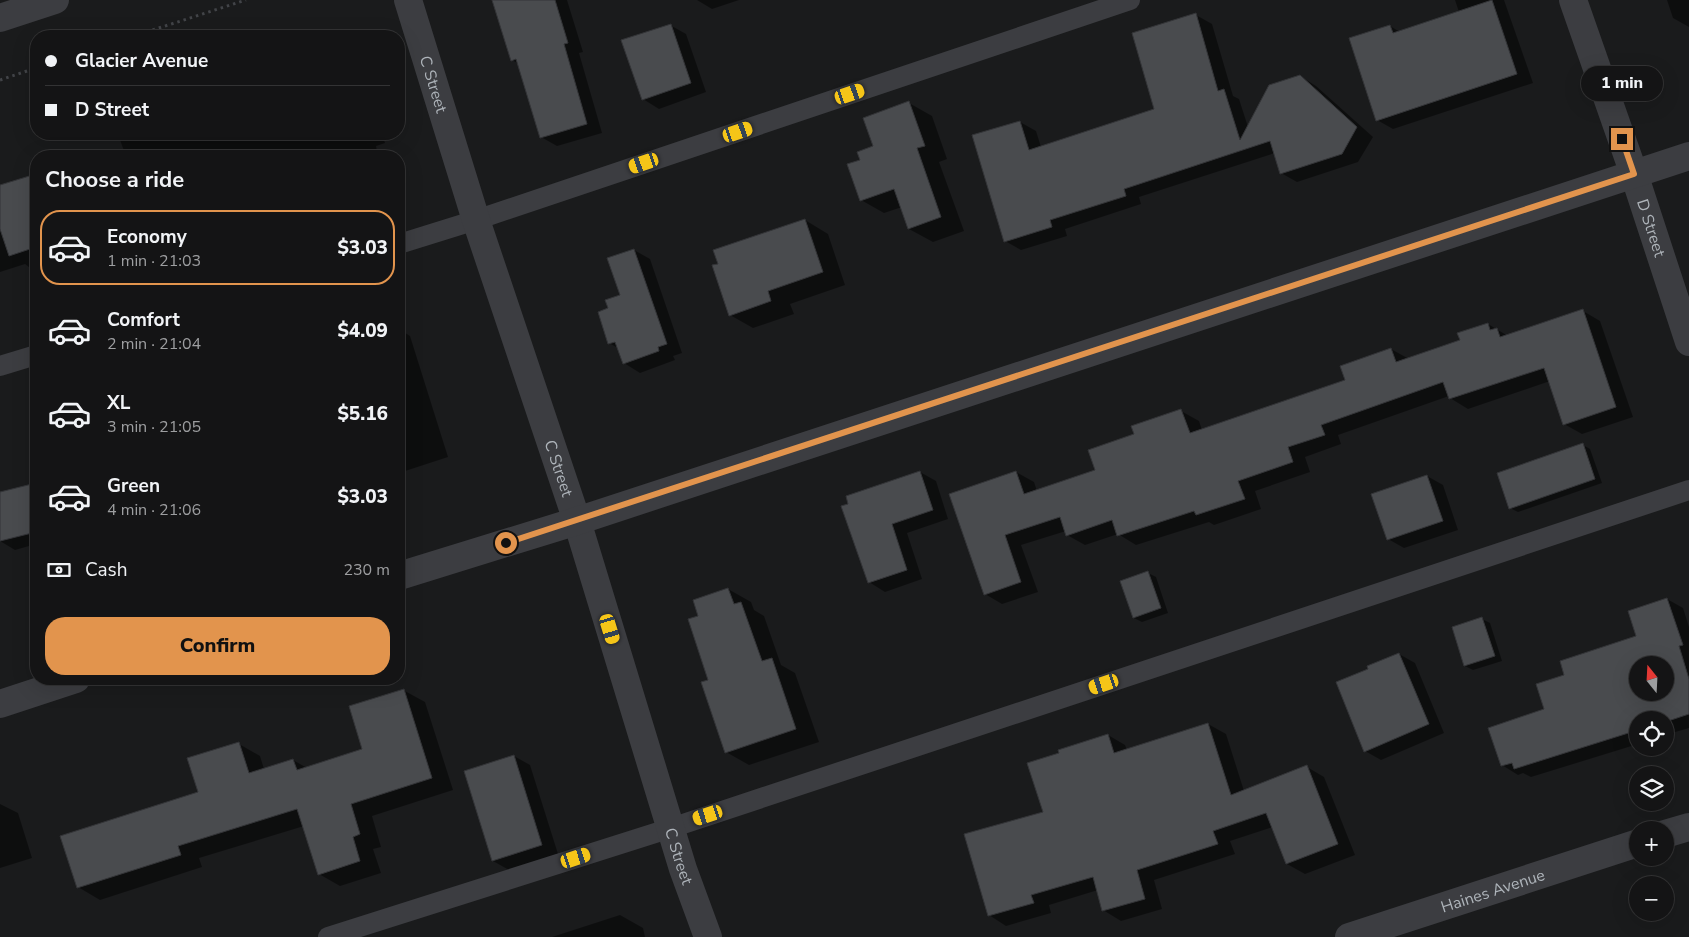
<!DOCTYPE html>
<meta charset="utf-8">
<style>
body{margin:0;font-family:"Nunito Sans",sans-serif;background:#212122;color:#f1f3f6;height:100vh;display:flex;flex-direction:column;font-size:19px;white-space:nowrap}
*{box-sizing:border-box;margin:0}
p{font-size:16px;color:#9d9ea0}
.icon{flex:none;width:28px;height:28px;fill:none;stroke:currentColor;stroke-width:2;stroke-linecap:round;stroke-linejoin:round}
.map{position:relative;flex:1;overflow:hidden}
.drawer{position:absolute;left:30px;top:150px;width:375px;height:535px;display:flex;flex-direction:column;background:#141415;border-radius:20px;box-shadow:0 5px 20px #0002,0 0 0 1px #333334}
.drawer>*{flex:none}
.guide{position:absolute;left:30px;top:30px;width:375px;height:110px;border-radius:20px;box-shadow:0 5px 20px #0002,0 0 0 1px #333334;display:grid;align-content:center;height:110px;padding:0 15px;background:#141415}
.needle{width:32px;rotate:342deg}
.fabs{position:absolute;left:1629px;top:656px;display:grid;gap:10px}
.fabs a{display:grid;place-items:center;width:45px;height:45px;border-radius:50%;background:#141415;box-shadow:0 5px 20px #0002,0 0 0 1px #333334;font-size:25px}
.end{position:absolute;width:22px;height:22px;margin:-11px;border:6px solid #e2944d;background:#111;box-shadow:0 0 0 2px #111}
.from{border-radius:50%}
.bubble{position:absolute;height:35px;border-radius:18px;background:#141415;box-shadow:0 5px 20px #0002,0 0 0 1px #333334;font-size:16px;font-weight:800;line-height:35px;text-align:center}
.car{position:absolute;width:15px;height:30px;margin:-15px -8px;border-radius:6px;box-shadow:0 0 4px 1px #0007;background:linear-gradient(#f5c518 24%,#345 0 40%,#f5c518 0 76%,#345 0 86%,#f5c518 0)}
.guide b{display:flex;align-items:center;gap:18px;height:48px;font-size:19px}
.guide b+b{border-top:1px solid #333334}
.guide i{width:12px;height:12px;background:#f1f3f6}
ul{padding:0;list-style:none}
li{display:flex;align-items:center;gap:15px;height:75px;margin:0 10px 8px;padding:0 5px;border:2px solid transparent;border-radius:20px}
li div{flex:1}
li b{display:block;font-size:19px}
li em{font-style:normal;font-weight:800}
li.on{border-color:#e2944d}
li>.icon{width:45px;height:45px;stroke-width:1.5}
h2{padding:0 15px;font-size:22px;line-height:60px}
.pay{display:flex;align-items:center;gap:12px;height:55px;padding:0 15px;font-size:19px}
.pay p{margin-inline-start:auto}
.primary-button{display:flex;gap:10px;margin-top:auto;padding:10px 15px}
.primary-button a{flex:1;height:58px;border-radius:20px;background:#e2944d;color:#111;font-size:20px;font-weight:800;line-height:58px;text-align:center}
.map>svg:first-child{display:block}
</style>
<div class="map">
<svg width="1689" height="937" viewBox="0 0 1689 937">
<rect width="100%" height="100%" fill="#1a1b1c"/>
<path fill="#0007" fill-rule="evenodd" d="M493,0H567L583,52L579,53L602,133L557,146L541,137L519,64L512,60Z
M697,0H739L712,9Z
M1455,0H1504L1533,83L1393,129L1377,120L1390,26L1400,32L1459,12Z
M1667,0H1689V27L1673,18Z
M1196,15L1212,24L1233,96L1239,99L1248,127L1300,76L1316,86L1373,137L1358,162L1297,182L1281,173L1275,153L1139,197L1141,204L1065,229L1067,236L1021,250L1005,241L1020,122L1036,131L1041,147L1156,110Z
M670,25L686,34L706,92L659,109L643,99Z
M909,103L932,116L947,159L939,162L964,231L933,242L909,229L902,207L884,213L861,200L862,161L875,147Z
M140,134H382L385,143L376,146L377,151L362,156H126L120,140Z
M34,176L36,177V265L29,267L25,264L0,272V186Z
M805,220L828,234L845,285L790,304L794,314L753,328L730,315L719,264Z
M634,250L650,259L682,353L673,356L675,360L640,373L624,363L618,348L609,343L610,309L621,296Z
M1583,311L1600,321L1633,417L1582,434L1564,424L1550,381L1468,409L1450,398L1449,396L1338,435L1341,444L1305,457L1310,472L1255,491L1261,509L1214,525L1209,522L1136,545L1118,534L1085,545L1067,535L1066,531L1021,545L1038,592L1002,604L985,594L1016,472L1034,482L1037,491L1097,471L1135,434L1181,411L1199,421L1202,430L1346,381L1391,349L1409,359L1461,341L1488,324L1508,336Z
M399,329L410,336L448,457L399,473Z
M1583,445L1590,449L1602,483L1518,512L1510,508Z
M920,472L936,481L948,519L907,533L922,579L885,592L869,582L843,507Z
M1427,476L1443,485L1458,530L1404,548L1388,539Z
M36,484V544L15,550L0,541V493Z
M1148,573L1156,577L1168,613L1142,622L1134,618Z
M728,589L751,602L754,610L764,616L781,665L795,673L819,742L749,765L726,752L710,681L700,617Z
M1667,599L1683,608L1689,627V728L1665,735V720H1638V744L1531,777L1523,773L1518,775L1502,765L1546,710L1638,637ZM1638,665H1665V692H1638Z
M1482,619L1490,623L1502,661L1473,670L1465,666Z
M1399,654L1415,663L1444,733L1381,760L1365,751L1369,669Z
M403,690L425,702L453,790L372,816L381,847L373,849L381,873L340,886L319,874L304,826L199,858L202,867L100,900L78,887L199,793L239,744L260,756L264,769L293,760L307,768L364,750Z
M1208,724L1226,734L1244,791L1307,767L1324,777L1355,855L1305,874L1287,864L1273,827L1230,841L1235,854L1154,880L1162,909L1121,921L1103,910L1098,890L1049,905L1051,913L1006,926L989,915L1044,813L1060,754L1108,735L1125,745L1127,750Z
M514,756L530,765L558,854L509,870L493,861Z
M0,804L18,813L32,858L0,868Z
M620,915L643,928L645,937H552Z"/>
<path fill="#494b4e" stroke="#343538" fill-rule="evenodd" d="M492,0H555L568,43L564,44L587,124L540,138L516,59L511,61Z
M1492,0L1517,74L1376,121L1349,38L1390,25L1393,33Z
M1196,13L1218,91L1224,89L1240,140L1269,85L1300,75L1357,127L1342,154L1280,174L1270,141L1124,189L1126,196L1050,220L1052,227L1004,242L972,135L1020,121L1029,150L1154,109L1132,33Z
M671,24L691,83L642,100L621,40Z
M909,101L925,146L917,148L941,217L908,229L894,189L860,201L847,164L860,160L857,152L873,146L863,118Z
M36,174V247L9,256L0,229V185Z
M805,219L823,272L768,291L771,301L729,316L712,265L718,264L713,250Z
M634,249L667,344L658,347L659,351L623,364L615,342L608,344L598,312L608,308L605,300L620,295L607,258Z
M1583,309L1616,407L1563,425L1544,368L1449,399L1443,382L1321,425L1325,435L1288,447L1293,462L1238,481L1245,499L1196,515L1194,511L1117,536L1112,520L1066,536L1060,517L1005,535L1021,582L984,595L949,494L1016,471L1024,494L1095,470L1088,450L1134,434L1131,426L1181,409L1190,433L1345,380L1340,366L1391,348L1396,362L1460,340L1457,333L1488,323L1490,330L1497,328L1500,337Z
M1583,443L1595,479L1509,509L1497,473Z
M920,471L933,510L892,524L907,570L868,583L841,506L848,504L846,496Z
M1427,475L1443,521L1387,540L1371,494Z
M36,483V532L0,541V492Z
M1148,571L1161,608L1133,618L1120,581Z
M728,588L734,604L741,602L762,661L772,658L796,729L725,753L701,682L708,680L688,619L698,616L693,600Z
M1667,598L1683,645L1679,646L1689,679V714L1665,722V720H1638V730L1514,769L1512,763L1501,766L1488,728L1544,709L1536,684L1564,675L1560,661L1636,636L1628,611ZM1638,665H1665V692H1638Z
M1482,617L1495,656L1464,666L1452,627Z
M1399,653L1429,724L1364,752L1336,682L1368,669L1367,666Z
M404,689L432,778L351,804L360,834L353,837L360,861L318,875L297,809L178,846L181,855L77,888L60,836L198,792L187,758L239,742L249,773L293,759L297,770L362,749L349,706Z
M1208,723L1231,795L1307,765L1338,844L1286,864L1266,813L1213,831L1218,844L1137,870L1145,899L1102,911L1093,877L1031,895L1034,903L988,916L964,834L1043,812L1027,763L1059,753L1058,750L1108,734L1114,753Z
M514,755L542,845L492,861L464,771Z"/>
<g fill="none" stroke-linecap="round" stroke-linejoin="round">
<path stroke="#424448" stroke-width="3" stroke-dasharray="2.5 4" stroke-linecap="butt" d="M134,36L246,0
M0,80L36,68"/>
<path stroke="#3c3d41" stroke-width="20" d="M399,244L476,220L1130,0
M0,366L36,355
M328,937L671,828L1689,490"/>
<g stroke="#3c3d41" stroke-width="28">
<path id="s1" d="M408,0L476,220L577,521L683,869L708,937"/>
<path id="s2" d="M1573,0L1634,174L1689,342"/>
<path d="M399,576L577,521L1689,156"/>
<path d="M0,704L76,679"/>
<path d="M1665,834L1689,827"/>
<path id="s3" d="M1349,937L1638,843"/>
</g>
<path stroke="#3c3d41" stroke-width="28" d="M0,18L55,0"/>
</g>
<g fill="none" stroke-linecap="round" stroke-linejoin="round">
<path stroke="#e2944d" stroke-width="6" d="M506,543L1634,174L1622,139"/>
</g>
<g text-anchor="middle" stroke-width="4.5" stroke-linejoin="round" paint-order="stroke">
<g font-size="16" fill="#aeb4ba" stroke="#151617">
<text dy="6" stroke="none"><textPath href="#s1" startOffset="88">C Street</textPath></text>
<text dy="6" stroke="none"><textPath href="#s2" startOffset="241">D Street</textPath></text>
<text dy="6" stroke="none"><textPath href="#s1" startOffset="492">C Street</textPath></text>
<text dy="6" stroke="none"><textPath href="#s1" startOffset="898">C Street</textPath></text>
<text dy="6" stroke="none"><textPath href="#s3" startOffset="151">Haines Avenue</textPath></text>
</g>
</g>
</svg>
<div class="fabs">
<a><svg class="needle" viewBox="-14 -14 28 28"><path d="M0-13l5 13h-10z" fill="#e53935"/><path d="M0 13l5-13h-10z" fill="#9d9ea0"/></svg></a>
<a><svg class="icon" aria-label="locate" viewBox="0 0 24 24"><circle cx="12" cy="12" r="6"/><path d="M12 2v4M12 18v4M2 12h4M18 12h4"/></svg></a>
<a><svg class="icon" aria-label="layers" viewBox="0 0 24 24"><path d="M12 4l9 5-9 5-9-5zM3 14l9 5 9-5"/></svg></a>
<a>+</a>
<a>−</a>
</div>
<i class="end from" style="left:506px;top:543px"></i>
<i class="end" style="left:1622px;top:139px"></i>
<div class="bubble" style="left:1581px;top:66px;width:82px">1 min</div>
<i class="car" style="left:850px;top:94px;rotate:71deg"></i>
<i class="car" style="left:738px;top:132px;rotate:71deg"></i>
<i class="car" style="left:644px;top:163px;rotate:251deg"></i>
<i class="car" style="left:610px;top:629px;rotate:163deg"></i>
<i class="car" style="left:1104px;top:684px;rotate:252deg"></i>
<i class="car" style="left:708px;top:815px;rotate:252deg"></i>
<i class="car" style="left:576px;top:858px;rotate:72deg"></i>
<div class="guide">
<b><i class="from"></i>Glacier Avenue</b>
<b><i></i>D Street</b>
</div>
<section class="drawer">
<h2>Choose a ride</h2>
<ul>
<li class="on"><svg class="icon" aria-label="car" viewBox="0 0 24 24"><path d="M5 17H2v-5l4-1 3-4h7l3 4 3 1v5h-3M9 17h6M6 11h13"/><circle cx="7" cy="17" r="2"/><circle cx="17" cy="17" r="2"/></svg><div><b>Economy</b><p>1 min · 21:03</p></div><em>$3.03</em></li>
<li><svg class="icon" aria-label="car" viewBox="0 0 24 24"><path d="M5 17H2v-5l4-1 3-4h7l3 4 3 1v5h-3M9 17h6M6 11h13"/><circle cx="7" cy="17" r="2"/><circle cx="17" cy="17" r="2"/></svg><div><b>Comfort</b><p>2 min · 21:04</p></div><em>$4.09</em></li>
<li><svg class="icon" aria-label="car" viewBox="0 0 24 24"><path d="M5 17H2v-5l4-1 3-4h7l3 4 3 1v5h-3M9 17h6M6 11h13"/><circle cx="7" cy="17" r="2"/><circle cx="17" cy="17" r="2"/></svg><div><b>XL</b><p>3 min · 21:05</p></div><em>$5.16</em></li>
<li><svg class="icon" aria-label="car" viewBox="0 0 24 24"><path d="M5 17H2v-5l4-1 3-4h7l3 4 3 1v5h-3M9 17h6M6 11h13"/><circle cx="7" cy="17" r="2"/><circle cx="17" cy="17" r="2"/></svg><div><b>Green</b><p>4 min · 21:06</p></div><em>$3.03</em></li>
</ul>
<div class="pay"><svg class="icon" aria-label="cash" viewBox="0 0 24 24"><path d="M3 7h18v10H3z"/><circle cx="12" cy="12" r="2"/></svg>Cash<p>230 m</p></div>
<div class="primary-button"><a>Confirm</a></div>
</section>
</div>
